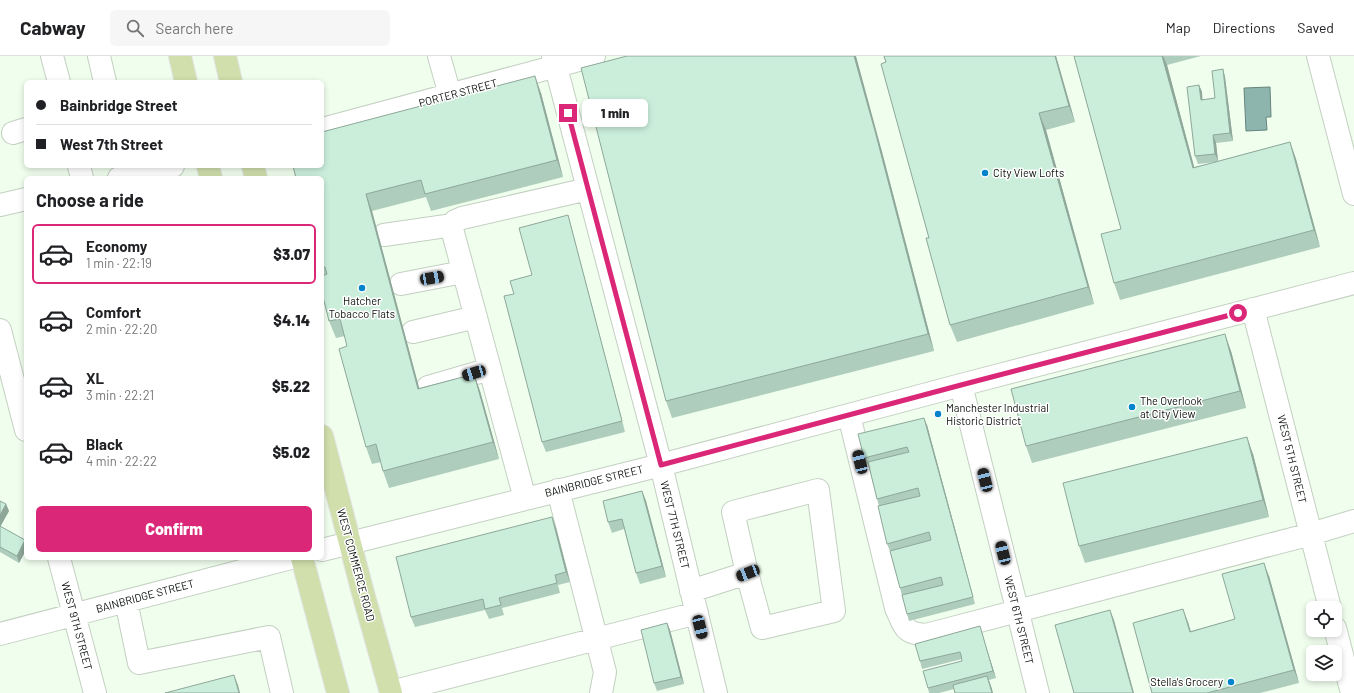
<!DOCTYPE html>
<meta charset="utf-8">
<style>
body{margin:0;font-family:Barlow,sans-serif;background:#f6f6f6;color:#202124;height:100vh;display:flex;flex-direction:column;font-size:15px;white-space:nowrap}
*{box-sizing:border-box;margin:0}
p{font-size:13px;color:#757577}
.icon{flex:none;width:22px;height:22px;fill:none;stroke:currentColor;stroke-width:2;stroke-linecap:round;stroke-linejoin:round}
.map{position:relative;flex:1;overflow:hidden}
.drawer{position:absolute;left:24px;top:120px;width:300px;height:384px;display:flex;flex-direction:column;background:#fff;border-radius:6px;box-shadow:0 2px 6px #0003}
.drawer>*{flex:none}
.top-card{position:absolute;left:24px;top:24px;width:300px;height:88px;border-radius:6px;box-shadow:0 2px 6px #0003;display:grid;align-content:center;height:88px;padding:0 12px;background:#fff}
.controls{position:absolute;left:1306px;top:545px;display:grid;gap:8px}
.controls a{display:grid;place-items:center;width:36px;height:36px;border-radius:6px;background:#fff;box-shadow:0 2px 6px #0003;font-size:20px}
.end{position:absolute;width:18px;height:18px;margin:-9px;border:5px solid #db2777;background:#fff;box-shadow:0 0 0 2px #fff}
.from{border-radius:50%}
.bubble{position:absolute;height:28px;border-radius:6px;background:#fff;box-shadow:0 2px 6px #0003;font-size:13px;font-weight:800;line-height:28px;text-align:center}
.car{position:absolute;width:12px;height:24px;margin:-12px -6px;border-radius:5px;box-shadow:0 0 3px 1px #0007;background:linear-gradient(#222 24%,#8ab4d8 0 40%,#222 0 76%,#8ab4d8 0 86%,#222 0)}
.top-card b{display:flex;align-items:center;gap:14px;height:38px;font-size:15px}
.top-card b+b{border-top:1px solid #e0e0e0}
.top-card i{width:10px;height:10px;background:#202124}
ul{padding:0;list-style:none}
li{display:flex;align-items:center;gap:12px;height:60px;margin:0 8px 6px;padding:0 4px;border:2px solid transparent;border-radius:6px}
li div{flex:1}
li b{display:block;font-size:15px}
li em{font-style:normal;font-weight:800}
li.current{border-color:#db2777}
li>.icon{width:36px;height:36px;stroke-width:1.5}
h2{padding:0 12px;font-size:18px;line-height:48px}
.action{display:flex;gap:8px;margin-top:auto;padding:8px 12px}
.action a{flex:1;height:46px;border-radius:6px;background:#db2777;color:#fff;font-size:16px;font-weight:800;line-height:46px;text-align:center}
header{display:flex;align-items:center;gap:24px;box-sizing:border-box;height:56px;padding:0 20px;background:#fff;border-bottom:1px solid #e0e0e0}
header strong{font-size:19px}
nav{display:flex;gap:22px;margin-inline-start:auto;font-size:14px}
.search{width:280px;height:36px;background:#f6f6f6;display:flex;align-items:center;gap:10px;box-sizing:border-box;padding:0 14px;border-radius:6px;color:#757577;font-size:15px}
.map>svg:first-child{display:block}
</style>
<header>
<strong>Cabway</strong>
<div class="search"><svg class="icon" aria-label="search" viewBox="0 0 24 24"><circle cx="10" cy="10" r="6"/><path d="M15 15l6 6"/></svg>Search here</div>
<nav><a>Map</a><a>Directions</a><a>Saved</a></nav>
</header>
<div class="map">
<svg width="1354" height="637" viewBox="0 0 1354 637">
<rect width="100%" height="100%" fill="#f0feee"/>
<path fill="#8db5ae" stroke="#66847d" d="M1270,31L1271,61H1266L1267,74L1246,75L1244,32Z"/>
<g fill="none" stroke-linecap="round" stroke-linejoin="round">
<g stroke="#c3d0c1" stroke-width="24">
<path id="minor" d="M52,0L59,26
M99,0L105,26
M439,0L450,39
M553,0L661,409L716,637
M1318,0L1354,138
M322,73L594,0
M13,77L26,73
M79,110L82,122
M119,122L173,110
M0,149L26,143
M384,179L453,169
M401,228L463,216
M1253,253L1330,552
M0,274L26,374
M413,276L476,261
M961,329L1038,637
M428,331L490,313
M849,359L896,552C905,571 903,577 926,579L1311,478L1354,465
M558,434L605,616L601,637
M525,443L452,173L455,165L462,162L588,133
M322,494L661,409L961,329L1354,227
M59,502L95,637
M691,535L747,517L733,456L818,434L834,555L762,572L747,517
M126,545L139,607L269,581L282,637
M1335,572L1352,637
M0,578L291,502
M391,636L697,557"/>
</g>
<g stroke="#e2e2e2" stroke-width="24">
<path id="major" d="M180,0L186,26
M225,0L231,26
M208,110L211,122
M253,110L256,122
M322,380L363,537L391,637
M302,502L338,637"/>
</g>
<use href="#minor" stroke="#fff" stroke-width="22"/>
<use href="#major" stroke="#d0dfac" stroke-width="22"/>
</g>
<path fill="#afcdbc" d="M884,0H1056L1075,66L1046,74L1094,248L957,286L950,269Z
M1074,0H1201L1167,9L1194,111L1216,106L1198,108L1195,100L1199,29L1202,36V44L1215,42L1223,13L1225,21L1233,85L1216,87L1218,105L1290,86L1296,103L1320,191L1120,244L1114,227L1121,173Z
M541,37L563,121L431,155L426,141L372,155L419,332L474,318L480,335L499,403L389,432L383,415L381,406L372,408L366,391L347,290L345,280L336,282L329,265L322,237V122Z
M881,92L934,295L672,362L666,345Z
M568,159L571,170L625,376L546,396L542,386L532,219Z
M1231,295L1246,352L1032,407L1026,390Z
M927,369L975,548L909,565L907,558L890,495L887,488L879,450L877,443L868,408L866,409L864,402Z
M1253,398L1269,461L1085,507L1079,490Z
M642,435L646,445L666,521L640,528L636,517L624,473L612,477L608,466Z
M0,445L6,448L9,455L0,471L25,484L26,487V494L19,507L0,496Z
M552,461L556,472L570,526L558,529L560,537L502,552L504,559L489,563L485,554L415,571L411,561Z
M1269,520L1299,627L1260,637H1152L1188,566L1191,575L1235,563Z
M667,567L670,574L684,628L657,635L654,627Z
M982,578L996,622L989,624L992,633H954L939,637H929L928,632L962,605V603L922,613L920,605Z"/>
<path fill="#8ea799" d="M854,0H856L881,92L934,295L928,278Z
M1055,0H1056L1075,66L1069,50Z
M1162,0H1163L1167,9L1199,129L1193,112Z
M1223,13L1225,21L1233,85L1230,77Z
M535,20L541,37L563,121L557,104Z
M1199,29L1202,36L1203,51L1201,44Z
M1039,57L1046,74L1094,248L1088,231Z
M1213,79L1216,87L1218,105L1215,98Z
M1290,86L1296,103L1320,191L1314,174Z
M366,138L372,155L424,350L418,333Z
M568,159L571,170L625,376L622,365Z
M1225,278L1231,295L1246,352L1240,335Z
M474,318L480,335L499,403L493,386Z
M924,362L927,369L957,480L975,548L973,541Z
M1247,381L1253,398L1269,461L1263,444Z
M642,435L646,445L666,521L662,510Z
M6,448L9,455L0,471V459Z
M552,461L556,472L570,526L566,516Z
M25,484L26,487V494L19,507L17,500Z
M1264,507L1269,520L1299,627L1294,614Z
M1183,553L1188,566L1194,589L1190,576Z
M1110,554L1114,564L1134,637H1133Z
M667,567L670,574L684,628L681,621Z
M980,570L982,578L996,622L993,615Z
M234,619L238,629L240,637H239Z
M987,620L992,633L993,637H992Z"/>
<path fill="#cbeedb" stroke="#8ea799" d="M627,0H854L875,75L928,278L666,345L581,12Z
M884,0H1055L1069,50L1039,57L1088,231L950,269L926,182H929L881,8L886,6Z
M1074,0H1162L1193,112L1290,86L1314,174L1114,227L1101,178L1121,173Z
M1223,13L1230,77L1213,79L1215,98L1195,100L1187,31L1199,29L1201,44L1215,42L1212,15Z
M535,20L557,104L425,138L421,124L366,138L418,333L474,318L493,386L383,415L376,388L366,391L339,293L347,290L340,263L329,265L322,237V220L327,218L325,211H322V122H296L293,110H322V76Z
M568,159L622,365L542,386L504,240L514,238L510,225L532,219L519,172Z
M1225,278L1240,335L1026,390L1011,333Z
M924,362L973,541L907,558L902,539L943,529L941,521L900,532L890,495L931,484L929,476L887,488L878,450L920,440L918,432L877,443L868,406L909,396L907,391L864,402L858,378Z
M1247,381L1263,444L1079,490L1063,427Z
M642,435L662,510L636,517L622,463L608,466L603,445Z
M0,445L6,448L0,459Z
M552,461L566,516L555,519L557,527L499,542L501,549L485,553L483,543L411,561L396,501Z
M0,470L25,484L17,500L0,491Z
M1264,507L1294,614L1207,637H1152L1133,567L1183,553L1190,576L1235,563L1222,518Z
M1110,554L1133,637H1074L1055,569Z
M667,567L681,621L654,627L641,574Z
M980,570L993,615L928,632L923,615L962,605L961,599L960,596L920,605L915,588Z
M234,619L239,637H165Z
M987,620L992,637H955L953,629Z"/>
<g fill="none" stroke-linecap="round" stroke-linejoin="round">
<path stroke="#db2777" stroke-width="5" d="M568,57L661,409L961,329L1238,257"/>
</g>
<g fill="#0184cc" stroke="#fff" stroke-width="1.5">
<circle cx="985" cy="117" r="4"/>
<circle cx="362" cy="232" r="4"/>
<circle cx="1132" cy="351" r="4"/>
<circle cx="938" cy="358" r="4"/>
<circle cx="1231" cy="626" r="4"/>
</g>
<g text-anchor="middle" stroke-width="3" stroke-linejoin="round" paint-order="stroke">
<g font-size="11" fill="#0b100b" stroke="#fff">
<text transform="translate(458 37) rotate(-15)" y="4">PORTER STREET</text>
<text transform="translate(1292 403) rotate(76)" y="4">WEST 5TH STREET</text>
<text transform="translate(594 425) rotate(-14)" y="4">BAINBRIDGE STREET</text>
<text transform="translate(675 469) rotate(76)" y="4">WEST 7TH STREET</text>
<text transform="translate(356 509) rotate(75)" y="4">WEST COMMERCE ROAD</text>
<text transform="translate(145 540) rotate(-15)" y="4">BAINBRIDGE STREET</text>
<text transform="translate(1019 564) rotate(76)" y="4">WEST 6TH STREET</text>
<text transform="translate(77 570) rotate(75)" y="4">WEST 9TH STREET</text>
</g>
<g font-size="11" fill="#0b100b" stroke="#fff" text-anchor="start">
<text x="993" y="121">City View Lofts</text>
<text x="362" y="249" text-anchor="middle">Hatcher<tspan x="362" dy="13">Tobacco Flats</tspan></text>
<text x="1140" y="349">The Overlook<tspan x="1140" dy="13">at City View</tspan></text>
<text x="946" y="356">Manchester Industrial<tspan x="946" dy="13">Historic District</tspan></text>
<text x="1223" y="630" text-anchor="end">Stella's Grocery</text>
</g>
</g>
</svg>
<div class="controls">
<a><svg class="icon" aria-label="locate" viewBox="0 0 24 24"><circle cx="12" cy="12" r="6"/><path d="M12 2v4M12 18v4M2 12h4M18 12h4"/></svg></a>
<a><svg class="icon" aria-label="layers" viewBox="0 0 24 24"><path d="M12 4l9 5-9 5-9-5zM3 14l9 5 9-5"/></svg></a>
</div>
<i class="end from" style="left:1238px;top:257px"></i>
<i class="end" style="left:568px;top:57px"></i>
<div class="bubble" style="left:582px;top:43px;width:66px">1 min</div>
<i class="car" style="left:432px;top:222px;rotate:80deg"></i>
<i class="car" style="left:474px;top:317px;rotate:254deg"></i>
<i class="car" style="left:860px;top:406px;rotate:346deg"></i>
<i class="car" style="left:985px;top:424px;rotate:346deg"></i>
<i class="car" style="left:1003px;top:497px;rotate:346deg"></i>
<i class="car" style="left:748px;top:517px;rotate:249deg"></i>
<i class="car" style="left:700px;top:571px;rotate:166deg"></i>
<div class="top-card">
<b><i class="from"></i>Bainbridge Street</b>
<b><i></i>West 7th Street</b>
</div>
<section class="drawer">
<h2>Choose a ride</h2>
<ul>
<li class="current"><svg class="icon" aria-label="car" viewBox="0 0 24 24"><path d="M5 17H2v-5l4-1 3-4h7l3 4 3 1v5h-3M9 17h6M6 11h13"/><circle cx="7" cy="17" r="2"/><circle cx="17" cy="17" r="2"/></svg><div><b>Economy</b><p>1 min · 22:19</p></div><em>$3.07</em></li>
<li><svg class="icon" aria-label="car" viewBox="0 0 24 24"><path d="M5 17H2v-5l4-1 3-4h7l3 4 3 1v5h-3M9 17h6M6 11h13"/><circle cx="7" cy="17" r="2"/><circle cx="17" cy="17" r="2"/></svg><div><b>Comfort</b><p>2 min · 22:20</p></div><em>$4.14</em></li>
<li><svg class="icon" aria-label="car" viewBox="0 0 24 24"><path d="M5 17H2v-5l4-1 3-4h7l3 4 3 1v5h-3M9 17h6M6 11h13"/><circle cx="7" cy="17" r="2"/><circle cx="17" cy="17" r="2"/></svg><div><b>XL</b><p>3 min · 22:21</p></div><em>$5.22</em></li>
<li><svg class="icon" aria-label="car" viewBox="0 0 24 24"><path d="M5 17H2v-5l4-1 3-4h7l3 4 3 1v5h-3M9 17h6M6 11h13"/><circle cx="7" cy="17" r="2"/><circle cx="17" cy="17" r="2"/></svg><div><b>Black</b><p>4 min · 22:22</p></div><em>$5.02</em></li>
</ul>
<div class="action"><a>Confirm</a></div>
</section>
</div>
